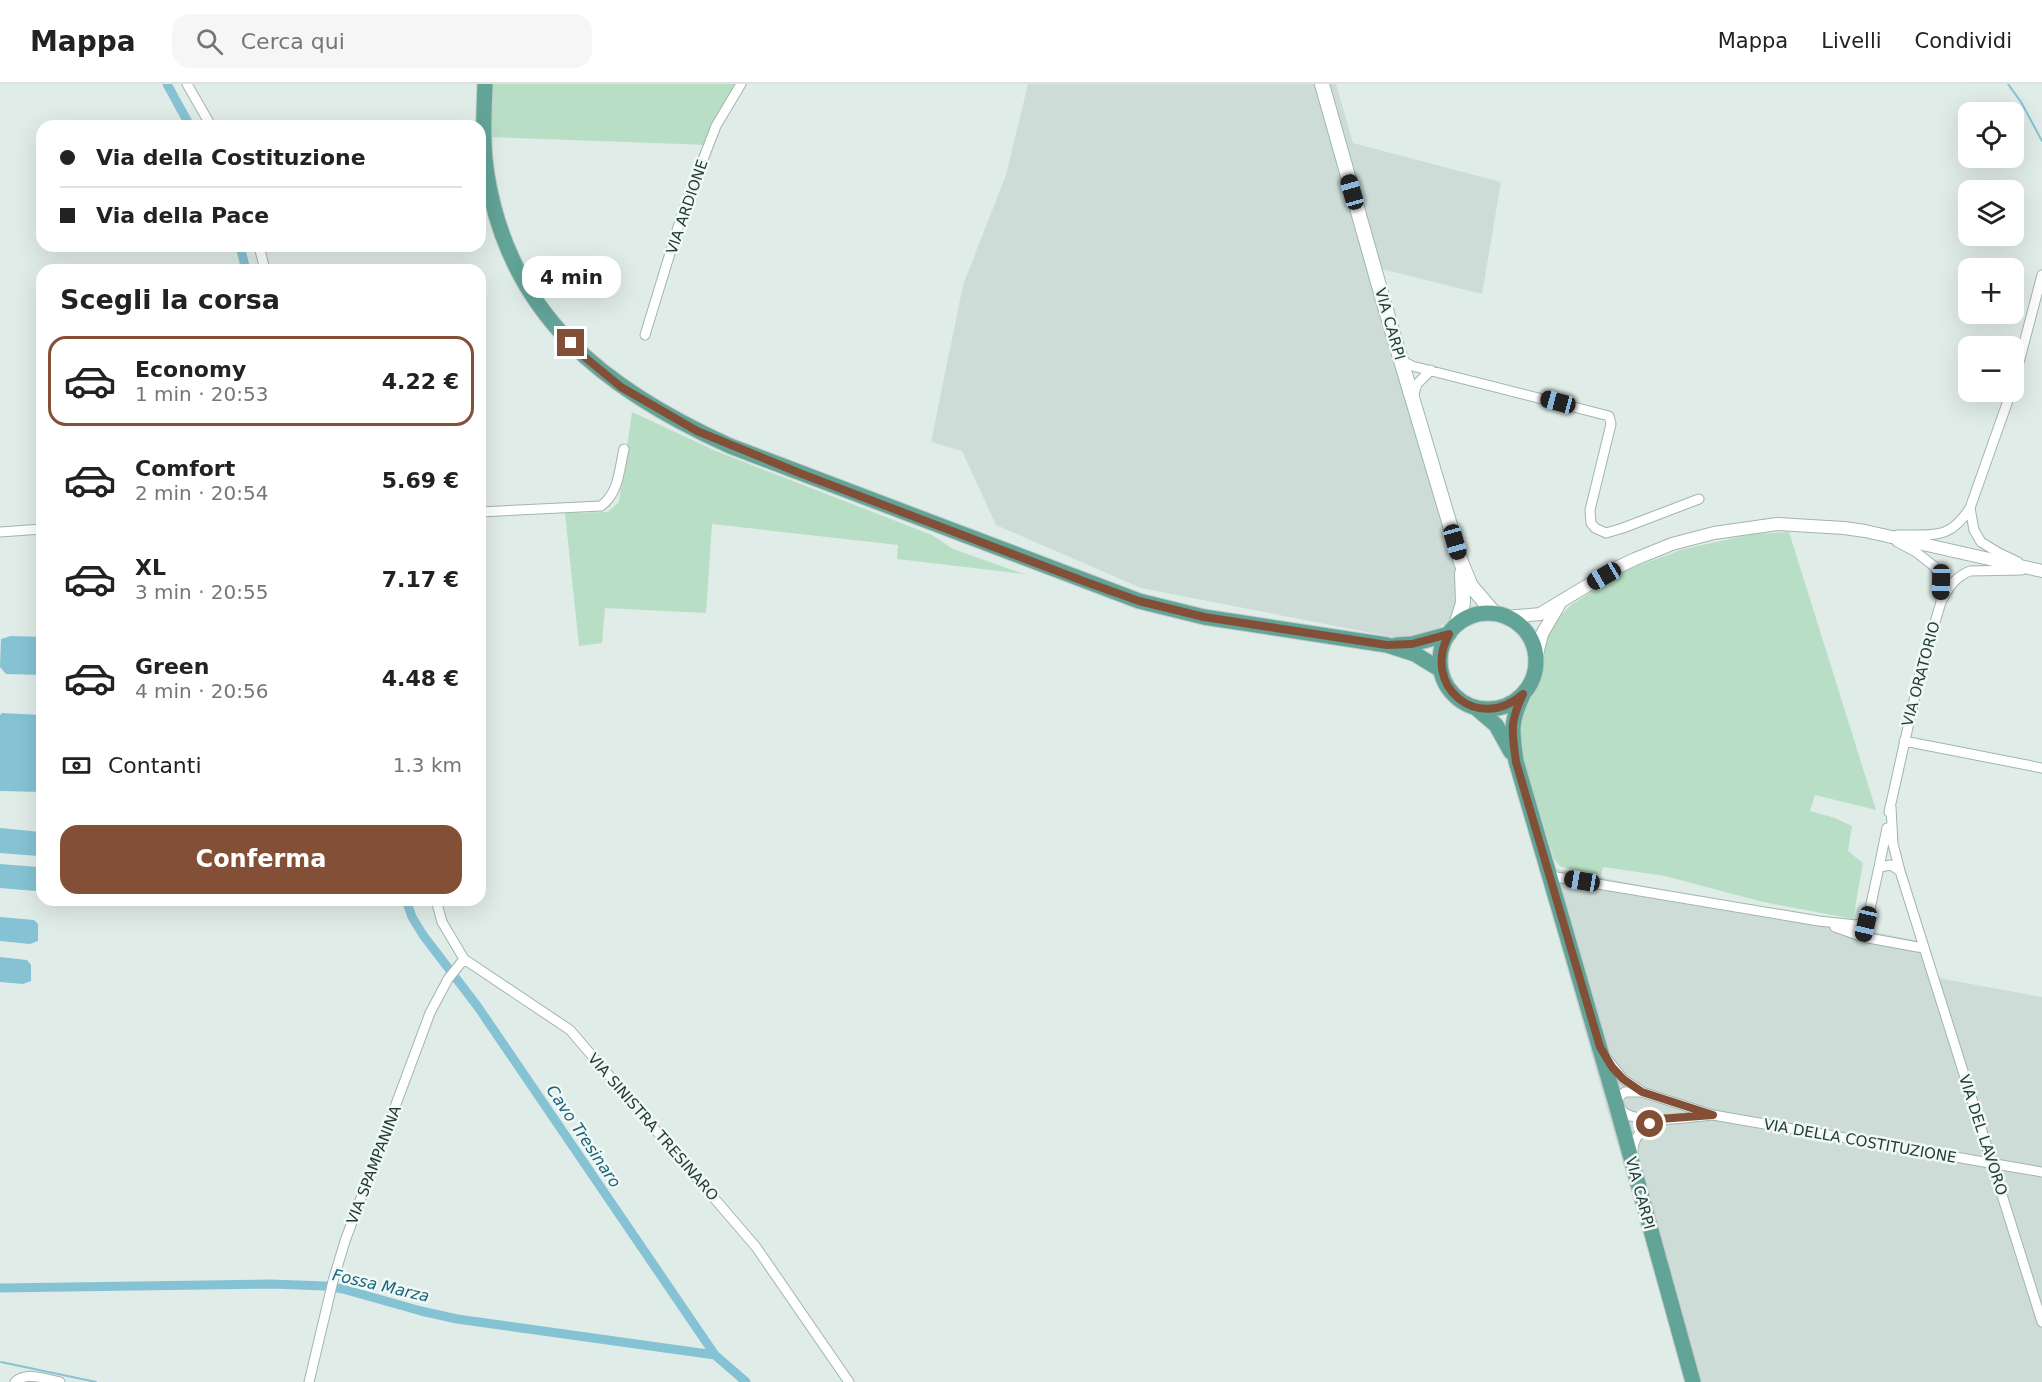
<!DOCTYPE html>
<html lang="it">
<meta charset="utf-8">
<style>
body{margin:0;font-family:"DejaVu Sans",sans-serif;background:#f6f6f6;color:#222;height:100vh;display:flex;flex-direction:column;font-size:22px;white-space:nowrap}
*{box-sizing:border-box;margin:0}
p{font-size:20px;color:#767676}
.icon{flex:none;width:33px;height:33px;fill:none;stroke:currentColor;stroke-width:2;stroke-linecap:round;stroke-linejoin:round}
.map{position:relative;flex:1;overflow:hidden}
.side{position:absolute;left:36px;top:180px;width:450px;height:642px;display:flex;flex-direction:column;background:#fff;border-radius:18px;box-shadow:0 6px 24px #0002}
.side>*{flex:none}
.hud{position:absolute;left:36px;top:36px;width:450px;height:132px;border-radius:18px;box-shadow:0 6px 24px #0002;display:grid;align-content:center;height:132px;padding:0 24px;background:#fff}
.buttons{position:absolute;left:1958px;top:18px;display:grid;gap:12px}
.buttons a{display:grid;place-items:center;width:66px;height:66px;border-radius:12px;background:#fff;box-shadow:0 6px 24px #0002;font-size:30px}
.end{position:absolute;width:27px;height:27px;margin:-14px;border:8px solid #834f37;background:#fff;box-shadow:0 0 0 3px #fff}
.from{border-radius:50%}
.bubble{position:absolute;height:42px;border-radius:18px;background:#fff;box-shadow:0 6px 24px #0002;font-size:20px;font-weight:600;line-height:42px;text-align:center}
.car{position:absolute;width:18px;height:36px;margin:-18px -9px;border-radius:8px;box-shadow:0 0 4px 2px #0007;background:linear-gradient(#222 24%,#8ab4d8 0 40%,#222 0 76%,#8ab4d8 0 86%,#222 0)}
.hud b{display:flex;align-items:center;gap:21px;height:57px;font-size:22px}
.hud b+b{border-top:2px solid #e0e0e0}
.hud i{width:15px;height:15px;background:#222}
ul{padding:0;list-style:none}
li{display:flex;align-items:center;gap:18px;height:90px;margin:0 12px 9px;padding:0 12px;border:3px solid transparent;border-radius:18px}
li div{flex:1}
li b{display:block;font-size:22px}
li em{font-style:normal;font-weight:600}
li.selected{border-color:#834f37}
li>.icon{width:54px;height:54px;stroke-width:1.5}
h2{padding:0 24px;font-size:27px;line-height:72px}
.pay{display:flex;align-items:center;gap:15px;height:66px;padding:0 24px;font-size:22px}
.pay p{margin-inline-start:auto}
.primary-button{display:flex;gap:12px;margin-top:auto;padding:12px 24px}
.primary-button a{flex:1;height:69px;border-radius:18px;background:#834f37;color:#fff;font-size:24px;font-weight:600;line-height:69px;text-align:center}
header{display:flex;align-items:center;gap:36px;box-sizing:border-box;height:84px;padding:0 30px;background:#fff;border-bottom:2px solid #e0e0e0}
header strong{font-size:28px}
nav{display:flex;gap:33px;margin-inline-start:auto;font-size:21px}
.search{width:420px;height:54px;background:#f6f6f6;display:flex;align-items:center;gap:15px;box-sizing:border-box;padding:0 21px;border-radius:18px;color:#767676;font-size:22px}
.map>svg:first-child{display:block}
</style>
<header>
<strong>Mappa</strong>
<div class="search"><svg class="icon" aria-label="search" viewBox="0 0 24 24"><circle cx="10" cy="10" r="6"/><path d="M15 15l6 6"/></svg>Cerca qui</div>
<nav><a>Mappa</a><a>Livelli</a><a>Condividi</a></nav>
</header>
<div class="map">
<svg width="2042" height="1298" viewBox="0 0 2042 1298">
<rect width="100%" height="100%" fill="#e0ece8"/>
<path fill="#cedcd7" d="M1028,0H1336L1353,59L1501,98L1482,210L1374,183L1456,487L1459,514L1452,535L1429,550L1397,554L1141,504L996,441L962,367L931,358L963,201L1006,91Z
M1538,781L1924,858L1933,893L2042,913V1298H1688L1609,1032Z"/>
<path fill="#b8dfc5" d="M491,0H737L709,61L488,53Z
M632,328L716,367L932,451L953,465L1024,490L897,475L898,461L712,440L706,529L605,524L602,559L579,562L565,429L608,428L619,418Z
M1789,448L1876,726L1815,711L1810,727L1835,734L1852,742L1848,767L1863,779L1853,835L1763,818L1665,792L1603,783L1601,791L1561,783L1554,775L1523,674L1521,652L1523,631L1541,593L1546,554L1555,537L1571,521L1626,486L1684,465L1753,450Z"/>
<path fill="#85c3d4" d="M11,552L42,553V591L6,590L0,583L1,555Z
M2,629L42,631V708L0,707V631Z
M0,744L41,748L42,771L38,772L0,769Z
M0,780L38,783L42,787V804L35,807L0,804Z
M0,833L34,836L38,840V857L30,860L0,857Z
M0,873L27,876L31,881V897L23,900L0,898Z"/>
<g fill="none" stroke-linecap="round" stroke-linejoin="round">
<path stroke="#85c3d4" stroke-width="2" d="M2008,0L2021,18L2042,57
M1,1278L96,1298"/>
<path stroke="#85c3d4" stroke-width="9" d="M167,0L190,42
M240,162L246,186
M406,816L412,833L423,851L478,923L715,1271L746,1298
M0,1204L271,1200L325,1202L343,1205L421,1227L457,1235L715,1271"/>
<g stroke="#a3b4af" stroke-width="11">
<path id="minor" d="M187,0L211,42
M259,162L265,186
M645,251L682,130L716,42L741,0
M1401,276L1412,282L1609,332L1611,340L1590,426L1591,439L1595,444L1606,449L1623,444L1699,415
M2013,301L2042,191
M2011,308L1970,424L1974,446L1981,458L1999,469L2018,478
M1413,313L1417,300L1431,286
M480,428L601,422C619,409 619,386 624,365
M0,448L42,445
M1897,451C1933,450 1949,457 1970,424
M1942,516C1949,503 1955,493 1970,487L2022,486
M1904,657L2042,684
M1891,723L1893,760L1900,787L2042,1238
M1889,728L1921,585L1941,518V498L1935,483L1916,468L1897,458
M1879,783L1887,744
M1550,792L1819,837L1856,841L1863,839L1869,828
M436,816L442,838L464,875L570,946L756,1163L849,1298
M1868,834L1879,783L1891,781L1900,787
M1835,843L1863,853L1923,864
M1607,975L1623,995L1640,1006
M1713,1031C1688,1033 1656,1040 1631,1032C1624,1030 1620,1025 1616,1020L1620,1012L1625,1008H1642L1713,1031L2042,1088
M1633,1068C1632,1051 1647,1042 1660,1035
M15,1298C27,1287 45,1295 60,1298
M309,1298L333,1197L345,1157L430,929L448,895L464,875"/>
</g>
<g stroke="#a3b4af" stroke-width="14">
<path id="tertiary" d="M1506,533L1540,530L1618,483L1635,475L1672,460L1714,449L1777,440L1844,444L1865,447L2042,487
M1536,574L1542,550L1559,521"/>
</g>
<g stroke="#9eb8b1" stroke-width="16">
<path id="secondary" d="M1322,0L1383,216L1461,478L1471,502L1495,530
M1456,541L1463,519L1462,489"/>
</g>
<g stroke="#c1c9c7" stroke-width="17">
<path id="primary" d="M485,0C484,30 482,61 487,91C510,233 606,306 730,362L1139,517L1204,533L1387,561L1415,570L1441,586
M1440 577a48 48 0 1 1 96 0a48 48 0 1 1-96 0Z
M1396,561L1412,560L1449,550
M1523,611C1510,638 1512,648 1516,677L1616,1020L1693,1298
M1476,624L1496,641L1511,668"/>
</g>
<use href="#minor" stroke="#fff" stroke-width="9"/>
<use href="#tertiary" stroke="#fff" stroke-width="12"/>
<use href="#secondary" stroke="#fff" stroke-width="14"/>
<use href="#primary" stroke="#62a498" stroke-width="15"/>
</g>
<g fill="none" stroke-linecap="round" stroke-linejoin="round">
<path stroke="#834f37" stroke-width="8" d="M571,259L581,270L621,303L697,347L802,390L1086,498L1139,517L1204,533L1387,561L1412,560L1449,550C1421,602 1478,650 1523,610C1509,640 1512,647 1516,678L1600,963L1612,983L1623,995L1642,1008L1713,1031L1660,1035L1650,1040"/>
</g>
<g text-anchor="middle" stroke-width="5" stroke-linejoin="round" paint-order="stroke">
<g font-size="15" fill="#203d37" stroke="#f1f8f5">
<text transform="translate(687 123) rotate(-71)" y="5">VIA ARDIONE</text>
<text transform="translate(1390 240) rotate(74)" y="5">VIA CARPI</text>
<text transform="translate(1921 590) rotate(-75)" y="5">VIA ORATORIO</text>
<text transform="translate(653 1043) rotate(49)" y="5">VIA SINISTRA TRESINARO</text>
<text transform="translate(1983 1051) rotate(72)" y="5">VIA DEL LAVORO</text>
<text transform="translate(1860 1057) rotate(10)" y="5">VIA DELLA COSTITUZIONE</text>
<text transform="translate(374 1081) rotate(-69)" y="5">VIA SPAMPANINA</text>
<text transform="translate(1640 1109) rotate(75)" y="5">VIA CARPI</text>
</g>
<g font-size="16" font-style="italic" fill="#17657c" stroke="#f1f8f5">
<text transform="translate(584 1052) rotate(56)" y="6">Cavo Tresinaro</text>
<text transform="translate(381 1201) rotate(13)" y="6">Fossa Marza</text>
</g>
</g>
</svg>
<div class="buttons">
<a><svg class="icon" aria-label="locate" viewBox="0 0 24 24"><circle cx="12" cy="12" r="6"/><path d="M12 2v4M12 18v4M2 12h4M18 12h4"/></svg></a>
<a><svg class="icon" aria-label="layers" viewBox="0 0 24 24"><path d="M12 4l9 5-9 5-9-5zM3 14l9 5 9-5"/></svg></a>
<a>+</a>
<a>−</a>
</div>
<i class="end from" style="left:1650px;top:1040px"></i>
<i class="end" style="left:571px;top:259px"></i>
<div class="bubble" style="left:522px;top:172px;width:99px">4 min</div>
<i class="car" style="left:1352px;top:108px;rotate:344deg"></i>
<i class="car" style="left:1558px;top:318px;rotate:285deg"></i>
<i class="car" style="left:1455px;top:458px;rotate:164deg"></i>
<i class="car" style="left:1604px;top:492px;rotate:240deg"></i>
<i class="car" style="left:1941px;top:498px;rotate:181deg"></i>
<i class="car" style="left:1582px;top:797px;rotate:280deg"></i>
<i class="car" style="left:1866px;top:840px;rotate:193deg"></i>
<div class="hud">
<b><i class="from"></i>Via della Costituzione</b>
<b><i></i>Via della Pace</b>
</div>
<section class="side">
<h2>Scegli la corsa</h2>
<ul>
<li class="selected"><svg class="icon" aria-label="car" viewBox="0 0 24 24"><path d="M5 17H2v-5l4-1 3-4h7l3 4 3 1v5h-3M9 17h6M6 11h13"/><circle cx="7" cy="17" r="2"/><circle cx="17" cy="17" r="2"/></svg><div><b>Economy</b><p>1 min · 20:53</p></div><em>4.22 €</em></li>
<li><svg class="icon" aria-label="car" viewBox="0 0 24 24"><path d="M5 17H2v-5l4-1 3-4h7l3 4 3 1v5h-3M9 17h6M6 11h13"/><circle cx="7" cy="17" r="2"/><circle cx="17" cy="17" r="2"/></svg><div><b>Comfort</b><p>2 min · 20:54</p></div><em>5.69 €</em></li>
<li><svg class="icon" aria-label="car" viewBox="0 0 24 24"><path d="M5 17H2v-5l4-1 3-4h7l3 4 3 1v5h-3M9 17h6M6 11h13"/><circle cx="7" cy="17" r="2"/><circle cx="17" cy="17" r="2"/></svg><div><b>XL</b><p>3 min · 20:55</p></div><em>7.17 €</em></li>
<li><svg class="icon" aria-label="car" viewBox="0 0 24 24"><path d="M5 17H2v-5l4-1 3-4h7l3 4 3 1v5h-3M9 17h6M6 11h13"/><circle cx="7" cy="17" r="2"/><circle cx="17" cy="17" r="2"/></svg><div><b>Green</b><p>4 min · 20:56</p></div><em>4.48 €</em></li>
</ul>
<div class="pay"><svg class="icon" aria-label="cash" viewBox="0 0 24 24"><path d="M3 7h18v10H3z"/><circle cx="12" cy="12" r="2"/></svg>Contanti<p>1.3 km</p></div>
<div class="primary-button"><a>Conferma</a></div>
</section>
</div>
